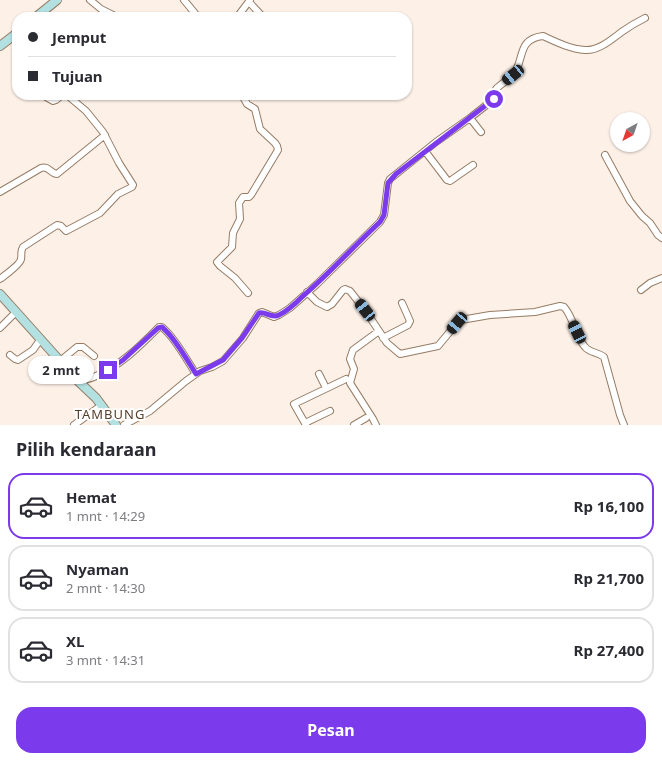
<!DOCTYPE html>
<html lang="id">
<meta charset="utf-8">
<style>
body{margin:0;font-family:"Noto Sans",sans-serif;background:#f7f7f7;color:#2b2b33;height:100vh;display:flex;flex-direction:column;font-size:15px;white-space:nowrap}
*{box-sizing:border-box;margin:0}
p{font-size:13px;color:#7c7c81}
.icon{flex:none;width:22px;height:22px;fill:none;stroke:currentColor;stroke-width:2;stroke-linecap:round;stroke-linejoin:round}
.map{position:relative;height:425px;overflow:hidden}
.details{display:flex;flex-direction:column;background:#fff;flex:1}
.details>*{flex:none}
.guide{position:absolute;left:12px;top:12px;width:400px;height:88px;border-radius:16px;box-shadow:0 1px 3px #0004;display:grid;align-content:center;height:88px;padding:0 16px;background:#fff}
.needle{width:26px;rotate:220deg}
.tools{position:absolute;left:610px;top:112px;display:grid;gap:8px}
.tools a{display:grid;place-items:center;width:40px;height:40px;border-radius:50%;background:#fff;box-shadow:0 1px 3px #0004;font-size:20px}
.end{position:absolute;width:18px;height:18px;margin:-9px;border:5px solid #7c3aed;background:#fff;box-shadow:0 0 0 2px #fff}
.from{border-radius:50%}
.bubble{position:absolute;height:28px;border-radius:14px;background:#fff;box-shadow:0 1px 3px #0004;font-size:13px;font-weight:700;line-height:28px;text-align:center}
.car{position:absolute;width:12px;height:24px;margin:-12px -6px;border-radius:5px;box-shadow:0 0 3px 1px #0007;background:linear-gradient(#222 24%,#8ab4d8 0 40%,#222 0 76%,#8ab4d8 0 86%,#222 0)}
.guide b{display:flex;align-items:center;gap:14px;height:38px;font-size:15px}
.guide b+b{border-top:1px solid #e1e1e2}
.guide i{width:10px;height:10px;background:#2b2b33}
ul{padding:0;list-style:none}
li{display:flex;align-items:center;gap:12px;height:66px;margin:0 8px 6px;padding:0 8px;border:2px solid #e1e1e2;border-radius:16px}
li div{flex:1}
li b{display:block;font-size:15px}
li em{font-style:normal;font-weight:700}
li.on{border-color:#7c3aed}
li>.icon{width:36px;height:36px;stroke-width:1.5}
h2{padding:0 16px;font-size:18px;line-height:48px}
.action{display:flex;gap:8px;margin-top:auto;padding:8px 16px}
.action a{flex:1;height:46px;border-radius:16px;background:#7c3aed;color:#fff;font-size:16px;font-weight:700;line-height:46px;text-align:center}
.map>svg:first-child{display:block}
</style>
<div class="map">
<svg width="662" height="425" viewBox="0 0 662 425">
<rect width="100%" height="100%" fill="#fcf0e7"/>
<g fill="none" stroke-linecap="round" stroke-linejoin="round">
<g stroke="#967c65" stroke-width="8">
<path id="minor" d="M90,0L101,9L117,17
M184,0L198,17
M249,2L263,17
M235,17L238,16L250,0
M242,95L247,104L255,109L260,129L275,143L277,146L278,150L251,195L249,197H243L239,203L240,219L233,233L232,247L217,262L220,266L235,278L248,293
M46,97L53,101L56,100L62,95
M470,118L481,132
M425,151L447,180L450,181L473,165
M605,155L630,201L642,216L650,223L658,235L662,238
M0,192L41,168C48,165 51,174 57,174L105,135
M0,279C5,275 20,265 21,259C22,254 20,252 23,247L57,225L61,226L66,231L100,213L118,194L132,187L133,185L119,163L103,132L86,111L67,95
M641,290L650,283L662,278
M307,292L317,302L327,307L332,304L343,290L345,289L350,291L365,310L387,343L400,354L438,346L457,323L461,320L490,315L535,312L560,306L564,307C574,318 575,336 585,347C590,353 598,352 604,357L620,415L624,425
M0,328L16,312
M383,338L408,325L410,321L402,303
M10,355L15,359L18,360L33,350L40,340
M60,361L77,347H83L94,356
M319,374L326,388
M78,381C84,380 91,379 96,376C120,366 140,346 159,327C162,327 162,326 164,329C175,338 188,362 196,374
M305,423L330,411
M74,425L102,405
M124,425L150,411L186,381L200,371L212,367L223,361L243,338L259,313L262,312L274,317L279,315L290,308L317,284L380,222L384,215L388,183L390,179L436,142L470,118L494,99L496,89C501,84 508,80 513,75C525,61 516,39 543,36C556,42 570,49 585,50C599,51 612,39 623,31C630,26 637,22 645,18
M306,425L294,404L346,379
M354,425L366,418
M376,425L373,419L350,383L354,369L350,359L353,350L379,331"/>
</g>
<g stroke="#967c65" stroke-width="10">
<path id="secondary" d="M36,17L57,0
M0,46L17,33
M0,294L78,381L96,398L116,425"/>
</g>
<use href="#minor" stroke="#fff" stroke-width="6"/>
<use href="#secondary" stroke="#b3e0e1" stroke-width="8"/>
</g>
<g fill="none" stroke-linecap="round" stroke-linejoin="round">
<path stroke="#7c3aed" stroke-width="5" d="M108,370L123,360L158,328C162,327 162,326 164,329C174,337 189,363 196,374L223,360L242,338L259,313C266,311 271,319 279,315C288,311 296,303 303,296C330,273 354,246 380,222L384,215L388,183L396,174L494,99"/>
</g>
<g text-anchor="middle" stroke-width="4" stroke-linejoin="round" paint-order="stroke">
<g font-size="13" letter-spacing="1" fill="#57402b" stroke="#fff">
<text x="110" y="419">TAMBUNG</text>
</g>
</g>
</svg>
<div class="tools">
<a><svg class="needle" viewBox="-14 -14 28 28"><path d="M0-13l5 13h-10z" fill="#e53935"/><path d="M0 13l5-13h-10z" fill="#7c7c81"/></svg></a>
</div>
<i class="end from" style="left:494px;top:99px"></i>
<i class="end" style="left:108px;top:370px"></i>
<div class="bubble" style="left:28px;top:356px;width:66px">2 mnt</div>
<i class="car" style="left:513px;top:75px;rotate:231deg"></i>
<i class="car" style="left:365px;top:310px;rotate:322deg"></i>
<i class="car" style="left:457px;top:323px;rotate:220deg"></i>
<i class="car" style="left:577px;top:332px;rotate:334deg"></i>
<div class="guide">
<b><i class="from"></i>Jemput</b>
<b><i></i>Tujuan</b>
</div>
</div>
<section class="details">
<h2>Pilih kendaraan</h2>
<ul>
<li class="on"><svg class="icon" aria-label="car" viewBox="0 0 24 24"><path d="M5 17H2v-5l4-1 3-4h7l3 4 3 1v5h-3M9 17h6M6 11h13"/><circle cx="7" cy="17" r="2"/><circle cx="17" cy="17" r="2"/></svg><div><b>Hemat</b><p>1 mnt · 14:29</p></div><em>Rp 16,100</em></li>
<li><svg class="icon" aria-label="car" viewBox="0 0 24 24"><path d="M5 17H2v-5l4-1 3-4h7l3 4 3 1v5h-3M9 17h6M6 11h13"/><circle cx="7" cy="17" r="2"/><circle cx="17" cy="17" r="2"/></svg><div><b>Nyaman</b><p>2 mnt · 14:30</p></div><em>Rp 21,700</em></li>
<li><svg class="icon" aria-label="car" viewBox="0 0 24 24"><path d="M5 17H2v-5l4-1 3-4h7l3 4 3 1v5h-3M9 17h6M6 11h13"/><circle cx="7" cy="17" r="2"/><circle cx="17" cy="17" r="2"/></svg><div><b>XL</b><p>3 mnt · 14:31</p></div><em>Rp 27,400</em></li>
</ul>
<div class="action"><a>Pesan</a></div>
</section>
